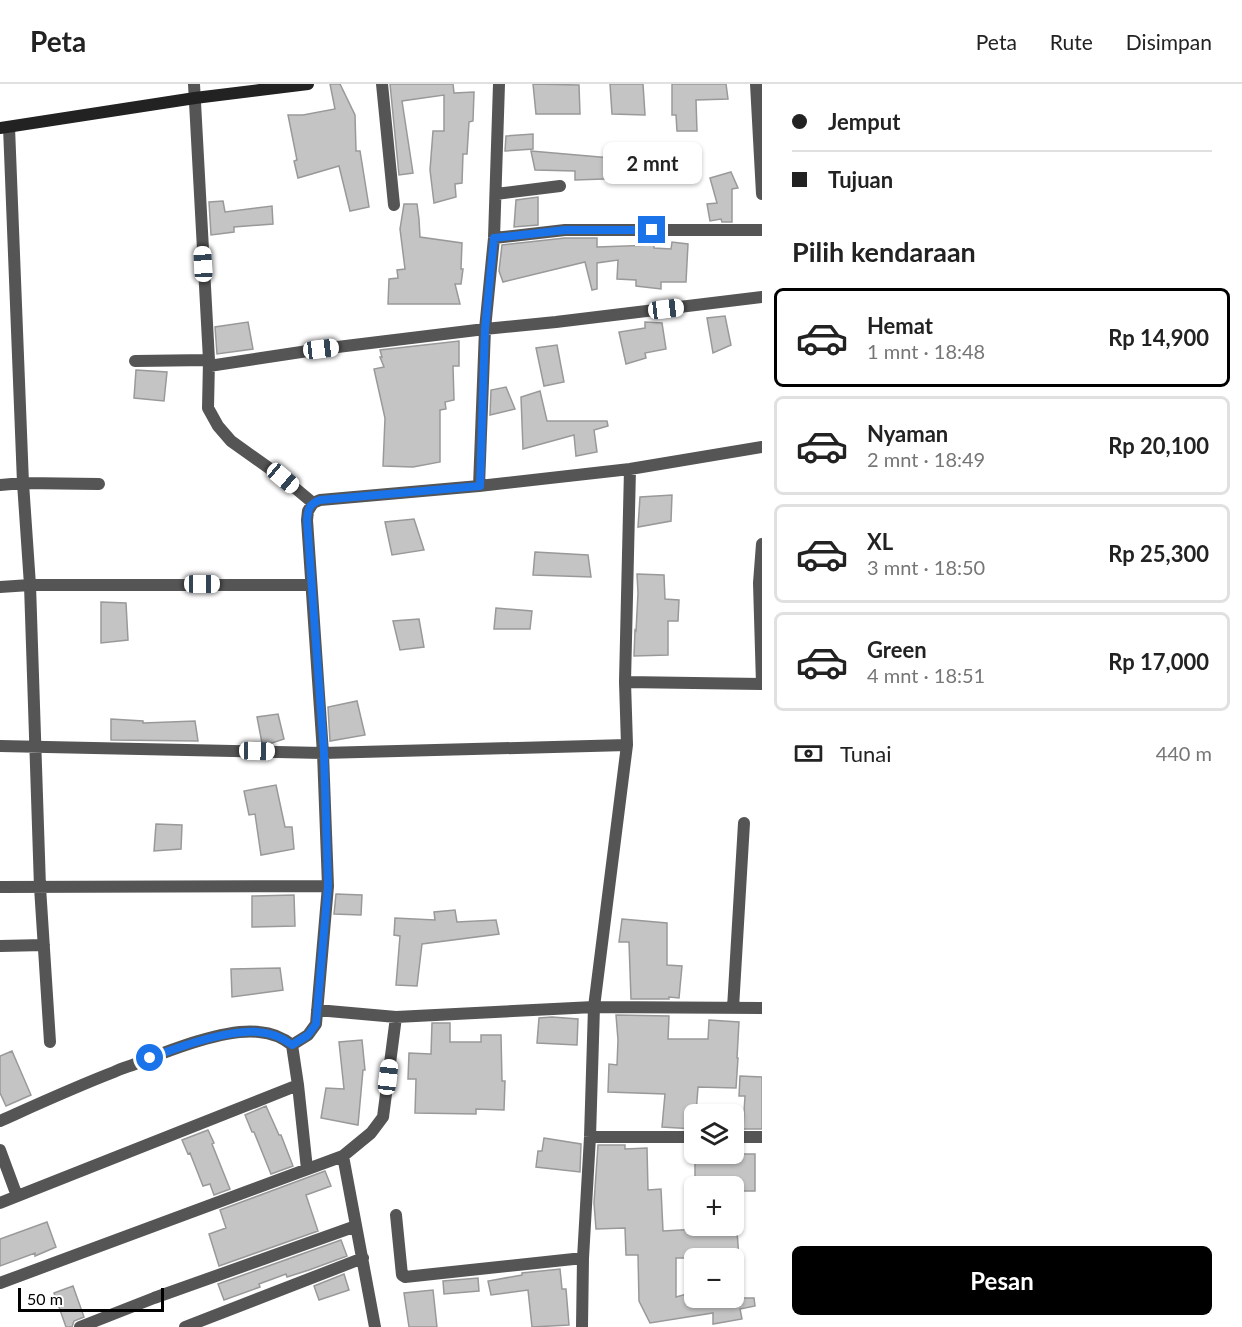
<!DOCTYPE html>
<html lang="id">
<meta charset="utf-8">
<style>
body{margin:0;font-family:Lato,sans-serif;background:#f2f2f2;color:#222;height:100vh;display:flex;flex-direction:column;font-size:22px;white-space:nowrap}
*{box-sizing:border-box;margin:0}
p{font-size:20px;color:#767676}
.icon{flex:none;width:33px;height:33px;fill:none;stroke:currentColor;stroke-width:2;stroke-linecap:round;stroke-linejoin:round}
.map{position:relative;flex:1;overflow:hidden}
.drawer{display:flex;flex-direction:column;background:#fff;width:480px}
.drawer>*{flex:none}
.top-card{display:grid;align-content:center;height:132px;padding:0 30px;background:#fff}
.tools{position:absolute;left:684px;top:1020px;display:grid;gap:12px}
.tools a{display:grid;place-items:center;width:60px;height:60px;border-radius:9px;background:#fff;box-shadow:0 2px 4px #0004;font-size:30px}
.scale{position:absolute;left:18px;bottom:15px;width:146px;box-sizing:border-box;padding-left:6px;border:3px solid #000;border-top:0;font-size:16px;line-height:21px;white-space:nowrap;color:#000;-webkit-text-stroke:4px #fff;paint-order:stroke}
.end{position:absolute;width:27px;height:27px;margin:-14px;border:8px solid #1a73e8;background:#fff;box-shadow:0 0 0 3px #fff}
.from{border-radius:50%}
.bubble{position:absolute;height:42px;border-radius:9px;background:#fff;box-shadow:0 2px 4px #0004;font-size:20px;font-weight:700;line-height:42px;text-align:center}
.car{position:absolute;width:18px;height:36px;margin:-18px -9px;border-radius:8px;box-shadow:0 0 4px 2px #0007;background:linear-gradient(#fff 24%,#345 0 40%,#fff 0 76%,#345 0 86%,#fff 0)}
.top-card b{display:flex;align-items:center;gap:21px;height:57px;font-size:22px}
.top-card b+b{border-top:2px solid #e0e0e0}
.top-card i{width:15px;height:15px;background:#222}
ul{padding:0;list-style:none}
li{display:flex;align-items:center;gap:18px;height:99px;margin:0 12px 9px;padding:0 18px;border:3px solid #e0e0e0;border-radius:9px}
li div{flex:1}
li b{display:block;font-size:22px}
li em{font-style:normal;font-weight:700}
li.active{border-color:#000}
li>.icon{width:54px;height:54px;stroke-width:1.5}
h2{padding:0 30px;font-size:27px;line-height:72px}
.pay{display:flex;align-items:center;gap:15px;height:66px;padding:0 30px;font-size:22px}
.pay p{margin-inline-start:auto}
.cta{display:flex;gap:12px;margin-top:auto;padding:12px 30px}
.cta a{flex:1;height:69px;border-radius:9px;background:#000;color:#fff;font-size:24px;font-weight:700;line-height:69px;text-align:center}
header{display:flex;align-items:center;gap:36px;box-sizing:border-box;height:84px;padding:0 30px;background:#fff;border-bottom:2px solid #e0e0e0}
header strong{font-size:28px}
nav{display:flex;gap:33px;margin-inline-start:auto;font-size:21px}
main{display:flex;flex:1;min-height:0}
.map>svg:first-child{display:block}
</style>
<header>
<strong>Peta</strong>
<nav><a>Peta</a><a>Rute</a><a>Disimpan</a></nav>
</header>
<main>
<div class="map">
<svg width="762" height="1243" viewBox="0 0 762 1243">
<rect width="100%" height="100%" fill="#fff"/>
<path fill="#c4c4c4" stroke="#999" stroke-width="1.5" d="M330,0H340L355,31L356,67H360L369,123L350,127L339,82L298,94L294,77L297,76L288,31H303L335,25Z
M390,0H453L454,9L474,8L473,37L469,38L467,70H463L462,99L455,100L456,113L434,119L430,86L433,47H444V11L402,17L413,89L399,91Z
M533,0L579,1L580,30H536Z
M610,0H643L645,31L612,30Z
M672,0H726L728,15L696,16L697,47H677L676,31H672Z
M533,50V65L505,67L506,52Z
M531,67L634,76L633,94L575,96V87L535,86Z
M731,88L738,104L732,105V138H722L721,135L710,137L707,120L717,119L710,94Z
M538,113V141L514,143L516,116Z
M223,117L225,128L272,122L273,140L234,143V148L211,151L209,118Z
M404,120H417L419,135L420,153L462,159L461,185H463L461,200H455L460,220H388L389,195L398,194L397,186L405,185L400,145Z
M565,154H597V163L654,161V164L671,165L672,158L688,160L686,198H661V205L636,202V196L617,195L618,176L597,179V205L592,206L585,178L503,198L499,187L502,161Z
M725,232L731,261L713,269L707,234Z
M248,238L253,265L217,270L215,243Z
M645,238L662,239L666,265L645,269L646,274L626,280L619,248L645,244Z
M459,257V282H453L454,316L445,318L446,325L440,326V378L413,383L383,382L385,334L374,285L384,283L380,273H382L380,266Z
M557,261L564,298L544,302L536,264Z
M136,286L167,288L164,317L134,314Z
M506,303L515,325L490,331L491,306Z
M540,307L547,337H607L608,342L594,346L597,368L576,372L574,351L523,365L521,313Z
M672,411L671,437L638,443L640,413Z
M414,435L424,466L392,471L385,438Z
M535,468L588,471L591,493L533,491Z
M637,490L664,491L665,515L679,516L678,537H668V571L634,572L635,546L636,547L638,509Z
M101,518L126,519L128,556L101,559Z
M496,524L532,527L530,545H494Z
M419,535L424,563L400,566L393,537Z
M357,617L365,651L330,657L328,623Z
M278,630L284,655L269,660L262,659L257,633Z
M111,635L143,637V639L195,637L198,657L111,656Z
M276,701L285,743H292L294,765L261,771L255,730L249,731L244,707Z
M156,740L182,741L181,765L154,767Z
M336,810L362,811L361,831L334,830Z
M294,811L295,842L252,843V812Z
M455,826L457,838L496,836L499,850L422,860L417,902L396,901L400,852L394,851L395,834L435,836L434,828Z
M622,835L667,839V881L682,882L679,914L669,913V915H631L629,858H619Z
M280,884L283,906L232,913L231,885Z
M616,931L669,932L668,955H708L709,936L739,938L737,974H738L736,1004L698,1003L696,1030H694V1045L662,1043L665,1010L608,1008L609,980L617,981L618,956Z
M552,933L578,935L577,961L537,959L539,934Z
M432,939H450V958H481V951H501L502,997H505L504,1026L476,1025V1030L415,1029L416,995H408L409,969L431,970Z
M362,956L365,986H363L358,1041L321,1034L326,1004L344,1005L339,958Z
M12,967L31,1011L6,1022L0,1009V972Z
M740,992L762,993V1045H743L745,1012H739Z
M266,1022L279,1051H281L293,1082L271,1090L254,1048H252L245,1031Z
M208,1046L214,1059L212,1060L230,1105L214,1111L210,1100L203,1102L190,1069L188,1070L182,1056Z
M544,1054L581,1060L580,1088L536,1083L538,1067H542Z
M598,1061H625V1065L647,1064L648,1106L661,1105L663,1147L698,1145V1142H714V1149L737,1147L739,1174H676V1213L694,1208V1214H754L755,1222L740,1225L742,1235L713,1240V1229L650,1239L639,1217L638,1171H626L625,1144L596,1145L594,1119Z
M695,1070H755V1107H736V1102H695Z
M325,1087L331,1102L306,1111L318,1147L219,1182L209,1150L226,1144L220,1126Z
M47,1138L56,1163L35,1172V1169L0,1182V1155Z
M341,1156L347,1172L309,1186L287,1193L286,1190L259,1200L260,1203L224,1216L218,1200Z
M560,1185L562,1205H566L569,1241L532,1243L528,1206L491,1211L488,1197L522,1191V1189Z
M344,1190L349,1206L319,1216L314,1202Z
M478,1194L479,1207L444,1210L443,1197Z
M73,1202L84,1233L74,1237L72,1243H66L54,1209Z
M433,1206L437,1243H409L404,1209Z"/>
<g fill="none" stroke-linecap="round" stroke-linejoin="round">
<path stroke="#555" stroke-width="12" d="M194,0L209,276L208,324L218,342L231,357L283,394L313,419
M382,0L394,121
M756,0L762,110
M9,43L23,399L30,501L40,803L50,958
M496,110L560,102
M494,154L565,146H762
M135,277L209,276
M209,282L321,265L485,245L556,238L762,213
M0,401L23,399L99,400
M479,402L485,245L494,154L499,0
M0,503L30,501H311
M625,598L762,600
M762,600L759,499L762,460
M0,662L323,669L627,661
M0,803L328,802
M0,862L44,861
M733,924L744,739
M317,926L396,933L594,923L762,924
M298,1001L307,1085
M0,1037C38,1020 75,1003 114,988C122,984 131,982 140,978C170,966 226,944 259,948C272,949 282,953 292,961
M590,1053H694
M734,1053H762
M0,1066L17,1112
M343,1072L375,1243
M0,1119L298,1001L292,961L308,951L316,940L328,802L323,669L307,436L308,427L313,419L320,416L479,402L630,385L762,363
M396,1131L402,1191L405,1193L583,1174
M0,1199L343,1072L371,1049L383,1033L396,933
M80,1243L154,1214L356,1142
M185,1243L363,1174
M582,1243L583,1174L590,1053L594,923L627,661L625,598L630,385"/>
<path stroke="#222" stroke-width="12" d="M0,44L195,14L308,0"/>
</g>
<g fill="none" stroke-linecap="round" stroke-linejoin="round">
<path stroke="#1a73e8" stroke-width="8" d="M150,974C178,963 229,945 258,948C271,949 282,953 292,961L308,951L316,940L328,802L324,669L307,436C308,425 309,420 320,416L480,402L485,245L494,154L565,146H652"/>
</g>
</svg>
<div class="tools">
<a><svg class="icon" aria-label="layers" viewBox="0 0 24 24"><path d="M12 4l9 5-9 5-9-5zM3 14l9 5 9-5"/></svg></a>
<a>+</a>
<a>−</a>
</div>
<div class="scale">50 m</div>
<i class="end from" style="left:150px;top:974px"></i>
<i class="end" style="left:652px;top:146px"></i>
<div class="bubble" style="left:603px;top:58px;width:99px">2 mnt</div>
<i class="car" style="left:203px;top:180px;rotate:357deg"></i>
<i class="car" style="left:666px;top:225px;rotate:83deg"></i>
<i class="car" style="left:321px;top:265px;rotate:83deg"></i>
<i class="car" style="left:283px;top:394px;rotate:130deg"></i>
<i class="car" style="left:202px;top:500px;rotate:90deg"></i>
<i class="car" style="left:257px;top:667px;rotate:91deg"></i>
<i class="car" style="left:388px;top:993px;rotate:7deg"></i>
</div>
<section class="drawer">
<div class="top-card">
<b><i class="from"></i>Jemput</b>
<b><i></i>Tujuan</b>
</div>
<h2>Pilih kendaraan</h2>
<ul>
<li class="active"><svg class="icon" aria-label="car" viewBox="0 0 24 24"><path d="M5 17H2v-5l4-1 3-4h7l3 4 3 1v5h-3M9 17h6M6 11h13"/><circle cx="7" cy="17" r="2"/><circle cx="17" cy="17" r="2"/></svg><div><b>Hemat</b><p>1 mnt · 18:48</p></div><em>Rp 14,900</em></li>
<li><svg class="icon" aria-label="car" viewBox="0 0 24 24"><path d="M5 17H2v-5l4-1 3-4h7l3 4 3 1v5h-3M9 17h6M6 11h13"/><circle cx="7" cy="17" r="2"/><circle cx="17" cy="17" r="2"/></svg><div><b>Nyaman</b><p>2 mnt · 18:49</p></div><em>Rp 20,100</em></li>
<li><svg class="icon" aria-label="car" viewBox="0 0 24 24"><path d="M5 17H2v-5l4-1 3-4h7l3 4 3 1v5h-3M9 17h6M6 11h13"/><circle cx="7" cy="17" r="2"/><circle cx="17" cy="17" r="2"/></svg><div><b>XL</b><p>3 mnt · 18:50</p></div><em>Rp 25,300</em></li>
<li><svg class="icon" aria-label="car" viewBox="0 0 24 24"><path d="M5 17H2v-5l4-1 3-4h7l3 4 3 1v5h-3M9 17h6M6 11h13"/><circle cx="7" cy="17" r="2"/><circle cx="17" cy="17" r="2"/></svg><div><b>Green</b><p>4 mnt · 18:51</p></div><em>Rp 17,000</em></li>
</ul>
<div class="pay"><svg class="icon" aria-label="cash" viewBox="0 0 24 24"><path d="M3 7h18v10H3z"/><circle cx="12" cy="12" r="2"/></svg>Tunai<p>440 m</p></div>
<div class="cta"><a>Pesan</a></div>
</section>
</main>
